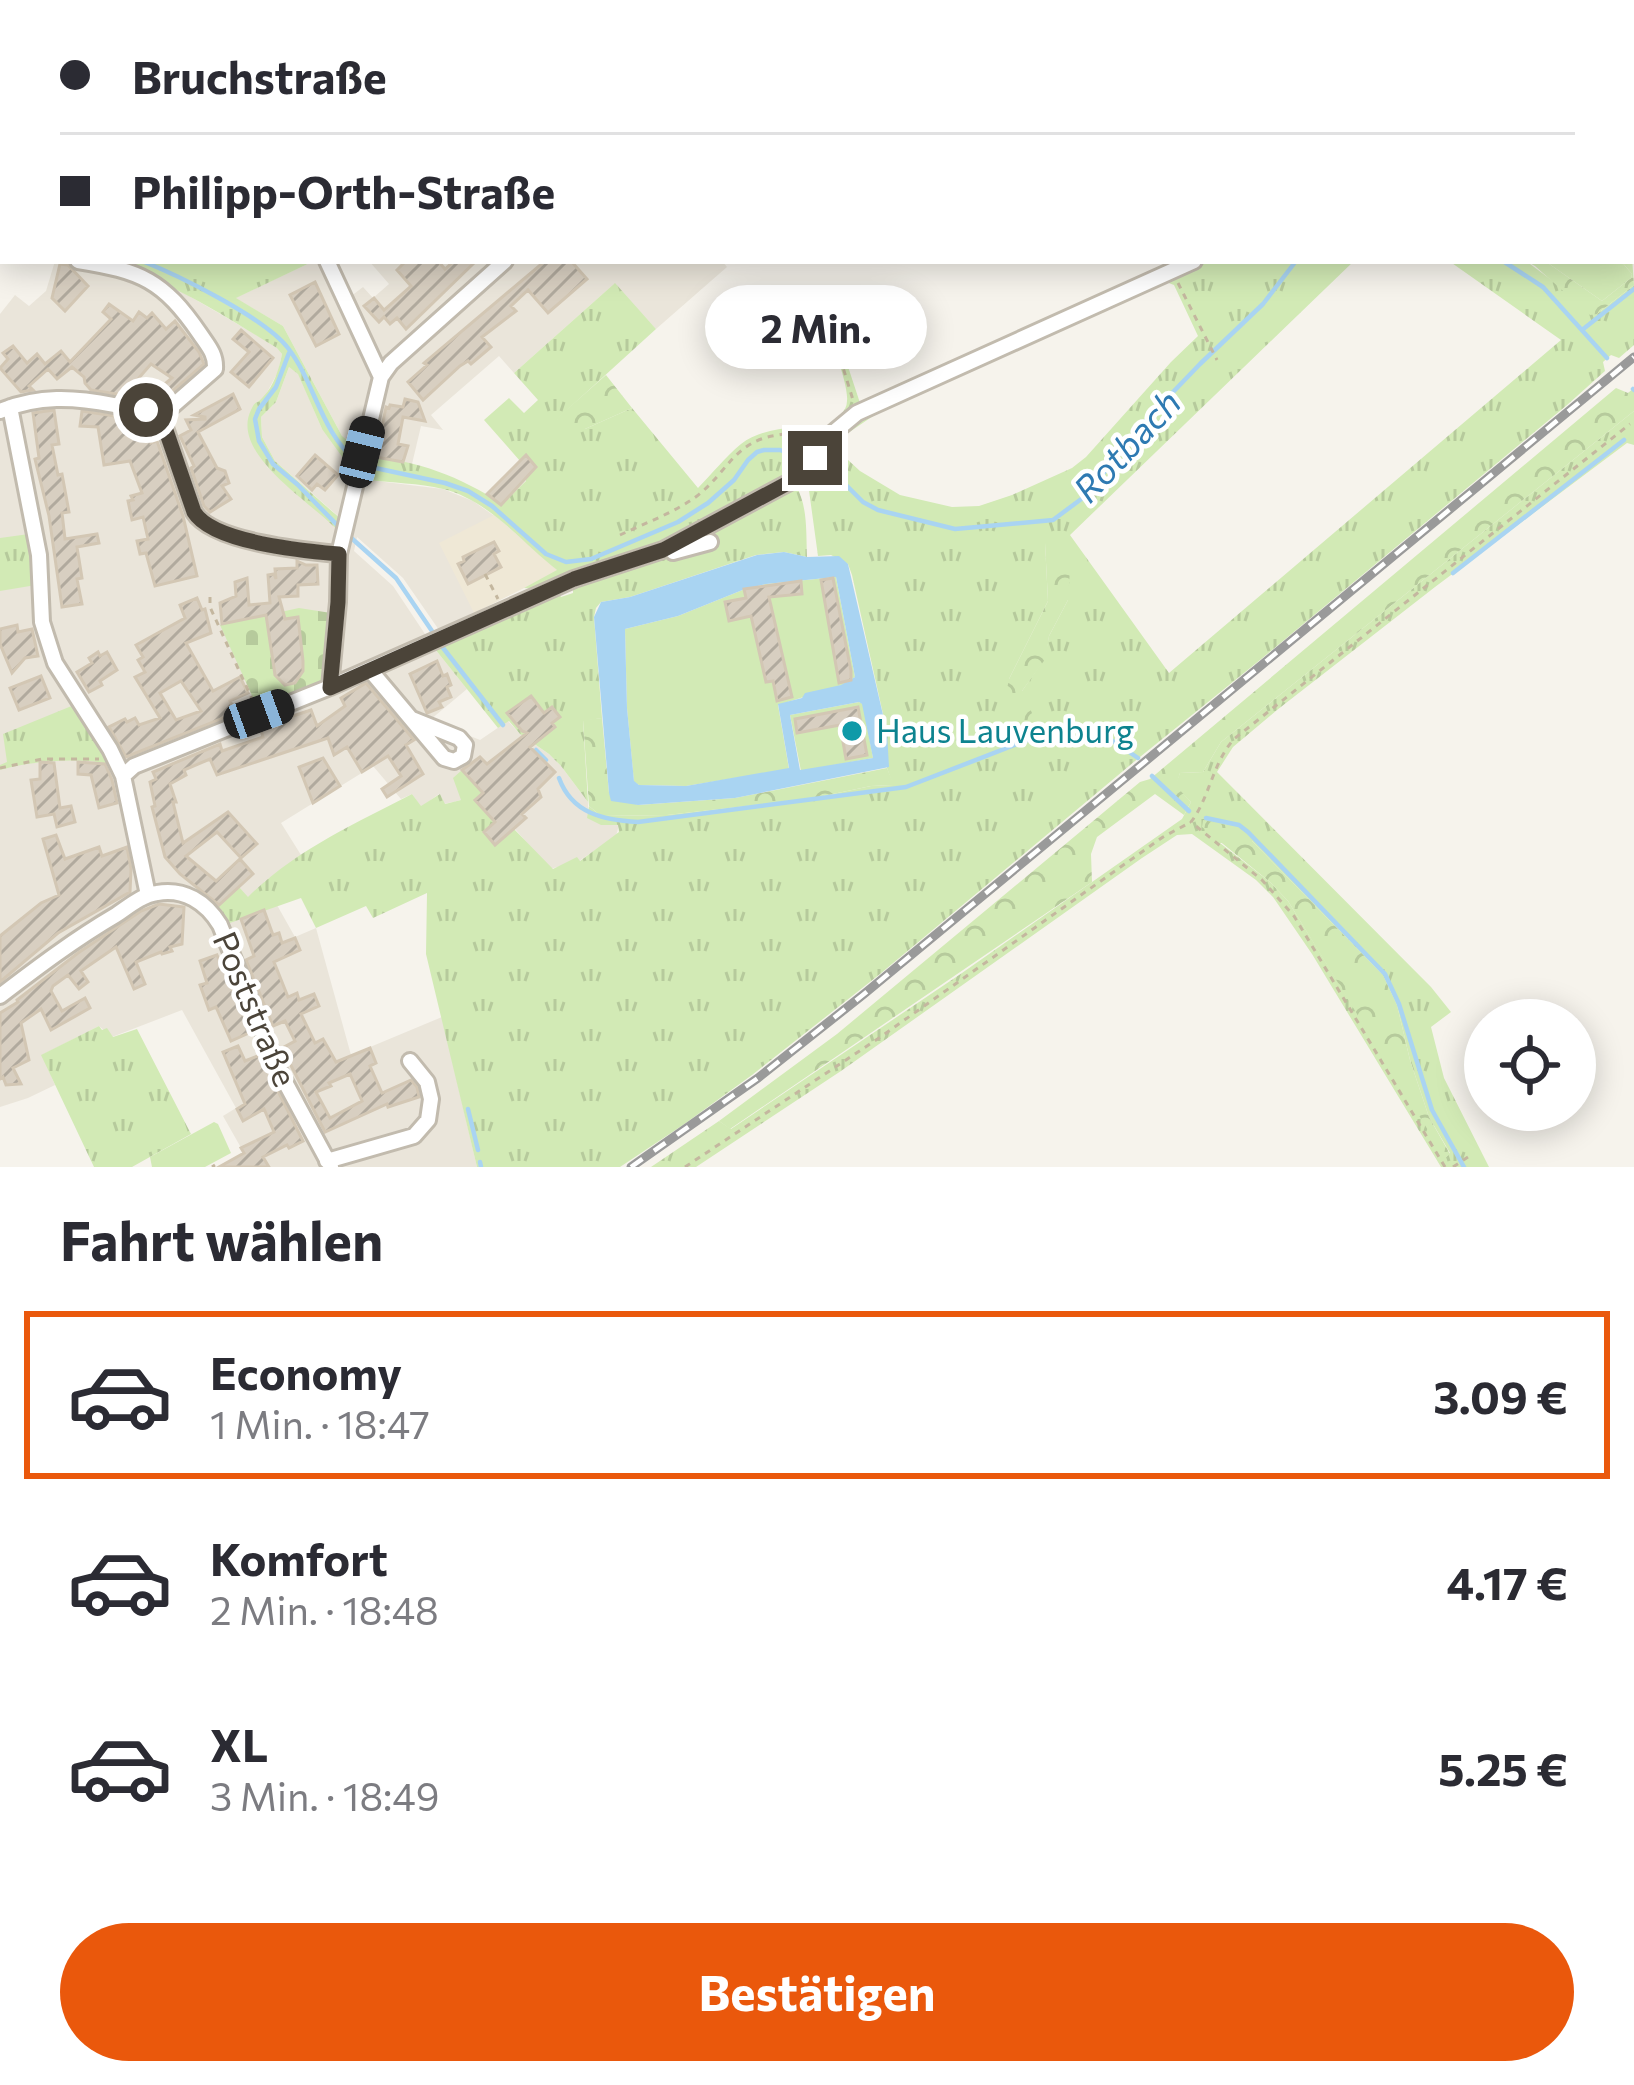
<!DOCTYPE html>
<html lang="de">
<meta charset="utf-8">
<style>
body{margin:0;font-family:Commissioner,sans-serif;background:#f2f2f3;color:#2b2b33;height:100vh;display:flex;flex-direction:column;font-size:45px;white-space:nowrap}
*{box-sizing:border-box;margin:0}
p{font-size:39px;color:#7c7c81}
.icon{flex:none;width:66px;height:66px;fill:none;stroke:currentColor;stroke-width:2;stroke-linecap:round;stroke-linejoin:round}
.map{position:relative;height:1167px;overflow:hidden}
.drawer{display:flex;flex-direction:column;background:#fff;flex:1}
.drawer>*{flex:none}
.guide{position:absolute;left:0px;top:0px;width:1635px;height:264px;box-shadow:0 6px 30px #0003;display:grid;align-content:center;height:264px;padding:0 60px;background:#fff}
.tools{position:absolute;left:1464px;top:999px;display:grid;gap:24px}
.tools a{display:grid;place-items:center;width:132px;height:132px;border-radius:50%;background:#fff;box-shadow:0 6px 30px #0003;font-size:60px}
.end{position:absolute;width:54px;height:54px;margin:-27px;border:15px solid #4b4439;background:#fff;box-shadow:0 0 0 6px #fff}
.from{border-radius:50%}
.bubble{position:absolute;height:84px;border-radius:42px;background:#fff;box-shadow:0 6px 30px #0003;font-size:39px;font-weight:700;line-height:84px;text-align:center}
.car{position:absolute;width:36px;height:72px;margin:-36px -18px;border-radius:15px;box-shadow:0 0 9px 3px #0007;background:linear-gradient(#222 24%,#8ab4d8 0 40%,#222 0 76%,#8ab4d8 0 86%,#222 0)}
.guide b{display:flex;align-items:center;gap:42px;height:114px;font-size:45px}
.guide b+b{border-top:3px solid #e1e1e2}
.guide i{width:30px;height:30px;background:#2b2b33}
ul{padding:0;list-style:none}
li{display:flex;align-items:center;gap:36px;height:168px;margin:0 24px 18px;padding:0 36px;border:6px solid transparent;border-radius:0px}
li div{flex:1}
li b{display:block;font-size:45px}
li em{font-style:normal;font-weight:700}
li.on{border-color:#ea580c}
li>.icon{width:108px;height:108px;stroke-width:1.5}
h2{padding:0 60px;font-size:54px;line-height:144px}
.primary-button{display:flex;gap:24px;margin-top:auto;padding:24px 60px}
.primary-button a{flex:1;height:138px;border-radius:72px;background:#ea580c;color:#fff;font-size:48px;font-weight:700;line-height:138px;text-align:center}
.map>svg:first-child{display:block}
</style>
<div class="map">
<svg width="1634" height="1167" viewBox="0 0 1634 1167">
<defs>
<pattern id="grass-tufts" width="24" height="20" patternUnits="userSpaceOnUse" patternTransform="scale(3)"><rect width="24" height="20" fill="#d2eab5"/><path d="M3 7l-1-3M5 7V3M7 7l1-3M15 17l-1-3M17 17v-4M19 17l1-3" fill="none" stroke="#b6ca9c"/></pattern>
<pattern id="forest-crowns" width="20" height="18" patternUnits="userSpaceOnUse" patternTransform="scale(3)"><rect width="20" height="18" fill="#d2eab5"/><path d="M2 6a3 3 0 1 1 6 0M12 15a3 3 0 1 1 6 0" fill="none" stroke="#b6ca9c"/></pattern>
<pattern id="cemetery-stones" width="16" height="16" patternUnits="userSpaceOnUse" patternTransform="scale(3)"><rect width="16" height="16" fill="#d2eab5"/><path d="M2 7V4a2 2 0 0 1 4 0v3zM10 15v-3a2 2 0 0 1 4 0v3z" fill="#b6ca9c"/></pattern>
<pattern id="building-hatch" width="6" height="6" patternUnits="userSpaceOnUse" patternTransform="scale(3)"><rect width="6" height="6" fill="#d8cfc1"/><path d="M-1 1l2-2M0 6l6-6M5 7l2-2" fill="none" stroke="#b1aa9e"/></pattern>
</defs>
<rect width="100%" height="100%" fill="#f6f3ec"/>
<path fill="#eae5da" d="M55,261H101L140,271L172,286L277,347L282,354L278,372L265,396L255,404L267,467L338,516L275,461L262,437L261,417L276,402L289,367L298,373L322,429L342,436L283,326L235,298L314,261H333L350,297L363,287L373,298L389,284L369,261H722L727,267L656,329L614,284L514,373L499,356L431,415L443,430L421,426L412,464L372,457L368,480L443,489L473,501L500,520L558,571L439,630L403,578L357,537L354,551L393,586L435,649L467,689L430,720L480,740L508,721L520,734L549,754L561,766L588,802V818L619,825L616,836L579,861L550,869L515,829L495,845L461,800L444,804L439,794L421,807L412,794L401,799L373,766L281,823L301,855L264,882L295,937L316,928L351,1055L442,1017L477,1167H219L244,1153L223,1116L236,1108L182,1010L112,1037L99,1026L42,1055L55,1085L28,1098L0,1107V314L15,295L29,306L46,291Z"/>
<path fill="#efe8d6" d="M494,515L558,571L474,613L439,543Z"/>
<path fill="url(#grass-tufts)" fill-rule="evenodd" d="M101,261H314L236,298L283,326L342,436L356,448L351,469L322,429L298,374L289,367L276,402L261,417L262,437L275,461L343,521L340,533C315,504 229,455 251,410C256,399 255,406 263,397C274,386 279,369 282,354L277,348C218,312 168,279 101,261Z
M1179,261L863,405L858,404L847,411L799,471L665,544L537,589L524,588L557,570C521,542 489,500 443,489C419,483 392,483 368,480L363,475L367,456C419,461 459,476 502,504L526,481L525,478L536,466L526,456L520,461L484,420L509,398L524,413L538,400L514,373L615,283L656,329L557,419L585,429L632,408L698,488C712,474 725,457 741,444C764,426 801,427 829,425C836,419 847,412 847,401C849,383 828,333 821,312L829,309L860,403Z
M1204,261H1354L1070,535L1169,673L1561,340L1449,261H1526L1597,314L1634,285V345L1619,358L1611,355L1603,362L1605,371L1567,405L1260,660L1135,761L880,974L752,1075L683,1125L620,1167H477L426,954L427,893L373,918L366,906L316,928L301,898L227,924L217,907L239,887L248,897C294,851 356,823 412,794L421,806L440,794L445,804L461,800L453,778L462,770L483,793L475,801L495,822L484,832L495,845L514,829L553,869L577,857L580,861L619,832L618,825H601L587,818L589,806L601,816L667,815L809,799L871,786L893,785L887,768V732L852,575L848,564L831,555L818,556L807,476L838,437L865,415ZM1166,282L1174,285L1198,336L1171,362L1086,457L1072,468L1012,495L979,506L952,507L900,495L860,471L835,448L848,433L879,412ZM1063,532L1068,600L1049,636L1045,658L1022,691L1009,679L1048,601L1045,543Z
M1545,261H1621L1632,274L1631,278L1602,301Z
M1634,411V445L1627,443L1435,587L1277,710L1233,747L1217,772L1431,987L1451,1012L1431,1027L1444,1078L1489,1167H1441L1312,954L1273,897L1256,880L1192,834L1177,835L1142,858L841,1071L696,1167H651L719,1121L731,1129L962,973L1182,819L1191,802L1175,786L1180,773L1203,772L1221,742ZM1252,841L1383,975L1397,1005L1410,1060L1429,1117L1450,1153L1446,1157L1288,901L1270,882L1220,843Z
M796,486C808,506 806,534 807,557L784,552L756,555L630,597L601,602L596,608L594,617L602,718L583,721L588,802L561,766L549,754L520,734L509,721L498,728L435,649L559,593L561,597L573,593V585L711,545L692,541Z
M29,534L36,585L0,591V538Z
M74,705L109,764C78,757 31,761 0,770V765L7,762L3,734Z
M99,1026L102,1030L107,1028L113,1037L137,1029L191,1134L132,1167H94L41,1055Z"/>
<path fill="url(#forest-crowns)" d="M1632,257L1634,285L1597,314L1590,315L1535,266L1526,261H1545L1602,301L1631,278L1632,274L1621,261H1632Z
M606,375L632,408L585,429H575L556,419Z
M1616,388L1628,393L1634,388V411L1221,742L1203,772L1180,773L1176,786L1191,802L1184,815L1155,794L1097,837L1091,854L1092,882L730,1129L719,1121L837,1034L1140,782L1150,779Z
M1064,532L1070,569L1068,600L1049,636L1046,658L1022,691L1037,724L1029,732L1005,699L1009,679L1048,601L1045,543L1027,533Z
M602,718L609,793L638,805L735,798L887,768L894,785L871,786L809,799L667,815L601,816L589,806L583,720Z
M1203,820L1236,827L1252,841L1383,975L1397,1005L1410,1060L1429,1117L1450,1154L1445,1158L1288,901L1270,882L1202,827Z"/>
<path fill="url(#cemetery-stones)" d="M299,608L331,613L321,682L258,709L220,625Z"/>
<path fill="#d2eab5" d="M836,577L855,677L842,685L778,705L789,769L686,786L639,785L634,782L627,708L625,629L678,616L745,589L766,584Z
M859,702L863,704L873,758L801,771L790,715Z
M214,1122L218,1124L231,1153L205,1167H152L150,1157Z"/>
<path fill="#a9d4f2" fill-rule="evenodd" d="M784,552L807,557L839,556L848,564L887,732L889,767L735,798L638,805L611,801L609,793L594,617L601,602L630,597L757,555ZM836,577L855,677L841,685L805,693L802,698L778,704L789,768L686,786L639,785L634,781L627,708L625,629L678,616L745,589L766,584ZM859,702L862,704L873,758L800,770L790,715Z"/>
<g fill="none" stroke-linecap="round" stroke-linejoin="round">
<path stroke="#a9d4f2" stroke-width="4.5" d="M928,0L930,3
M0,236L3,237
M142,261C178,275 265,318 288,348C315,383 321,432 356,461
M1503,261L1543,287L1607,358
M1582,330L1634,289
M289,353L276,387L259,409L255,419L259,441L273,464L298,485L339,527
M1633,389L1634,390
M366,466L445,483L468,491L492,506L546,554L566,562L591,559L678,522L708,503L734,480L748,460L757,452L764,450H780L799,457L841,480L863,502L878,510L955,529L1053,520L1084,497L1149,417L1200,364L1263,304L1296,261
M348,535L396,578L434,634
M1453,573L1624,440
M440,644L503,725
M536,750L546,760
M1152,776L1189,811
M559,778C572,814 604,820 638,822L906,787L1069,724L1101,733L1138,758
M1206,818L1239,825L1248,832L1385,974L1399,1004L1432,1110L1464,1167
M468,1109L478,1150
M480,1162L481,1167"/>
</g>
<path fill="url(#building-hatch)" stroke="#d3c7b4" stroke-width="3" fill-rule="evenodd" d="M406,261H438L445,269L454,261H476L406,329L397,318L390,324L384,317L379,322L364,306L374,298L384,310L411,286L397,270Z
M545,261H571L587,279L548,313L528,290L511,306L516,311L482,337L491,347L471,364L468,361L460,366L423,400L408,382L427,365L424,363Z
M60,264L68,265L88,286L65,311L52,298Z
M315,282L339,334L316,346L290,295Z
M109,304L133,321L139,312L147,318L152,313L166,329L175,321L199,352L204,364L159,403L147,399L172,378L151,364L131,387L142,398L91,390L85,383L84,377L72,367L57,379L48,369L29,386L33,390L21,392L0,368L8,359L3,353L13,346L27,363L37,354L45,364L61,351L70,362L111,319L103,312Z
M241,330L273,358L249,387L231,372L249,352L233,339Z
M233,394L240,409L198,432L217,468L225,471L229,483L222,486L231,499L210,512L204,506L191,468L194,466L180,436L191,430L186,420L205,419V417L194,415Z
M405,399L418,402L425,421L403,417L398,444L408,446L403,462L376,457L386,407L389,408L390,405L403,407Z
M54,410L59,444L52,445L58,475L62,474L69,512L62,513L65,539L97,534L99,543L77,547L82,578L77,579L82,604L62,607L49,516L35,459L39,458L33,413Z
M82,411L121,417V424L149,423L151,443L157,441L183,516L197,576L155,586L146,553L140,554L137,541L148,539L143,517L132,520L128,501L133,500L131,496L142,493L130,461L104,465L98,427L80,426Z
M315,455L338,475L325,490L317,484L312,490L297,476Z
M526,455L536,467L501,505L487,494Z
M494,542L499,551L494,554L501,567L468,584L458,564L464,561L463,557Z
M297,561L306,565H317L318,584L298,585V596L279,597L285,619L298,617L303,661V671L295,683L285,685L275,675L266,615L222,624L220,603L236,596L235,582L247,578L249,605L270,603L268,575L274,574L276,579L275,569L297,568Z
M833,578L851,671V680L839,683L821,580Z
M801,581L802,594L769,597L792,697L777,701L773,681L766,682L751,616L729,621L725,602L746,598L744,589Z
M197,598L202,610L205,609L211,633L186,643L213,691L240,677L248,693L230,701L236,713L126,757L109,727L125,719L127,722L135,718L139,725L160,718L135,677L145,672L138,660L143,657L136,645L185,618L180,605ZM181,681L201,711L176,720L160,693Z
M17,625L18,632L32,629L38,656L25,658L12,673L0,644V629Z
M98,652L100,656L107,652L117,670L100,681L102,685L89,692L77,672L92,663L89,658Z
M437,661L443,676L447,674L451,685L447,687L451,697L439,702L442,707L427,713L410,674Z
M41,676L50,698L19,710L10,688Z
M366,683L414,740L406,745L423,774L387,797L382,789L401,776L388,756L362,772L347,747L334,755L328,738L217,775L210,759L184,770L186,775L170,784L176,802H173L183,843L228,812L257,844L241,858L217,832L186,856L216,881L240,859L253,874L219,905L180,874L165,857L152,807L155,806L150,782L156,779L153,772L220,744L222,751L263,737L260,727L311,710L317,726L345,706L341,698Z
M531,696L544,713L552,707L560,717L552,723L555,727L530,747L555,772L538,789L541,797L522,814L526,818L495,845L484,832L495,822L475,800L483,793L462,770L480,757L487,764L527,733L522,731L507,713Z
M858,707L867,755L846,759L840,725L797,733L795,719Z
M323,758L340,786L313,803L299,767Z
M40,762L54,763L60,808L71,806L75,822L57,827L54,814L37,817L31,780L40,779Z
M78,762L105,764L112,780L117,803L99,808L91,775L78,774Z
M56,835L65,859L99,847L102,856L127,847L131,869L130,892L58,933L0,982V936L41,903L59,895L43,839Z
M159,904L184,907L182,944L170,947L172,951L162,954L161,952L136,962L145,984L134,989L116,947L81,971L88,982L79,989L68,975L53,986L51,991L62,1011L85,998L90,1008L51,1030L41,1009L21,1023L29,1060L13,1068L21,1084L6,1085L3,1077L0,1079V1013L18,1002L17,1000L78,953L141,911Z
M264,910L273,935L279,933L282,943L295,938L300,950L274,962L288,997L297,993L299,1000L314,994L319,1006L301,1014L315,1043L323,1039L336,1062L370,1048L376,1063L370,1066L382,1093L411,1080L417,1087L419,1097L388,1107L387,1104L325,1132L282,1048L295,1041L285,1021L273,1026L246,960L254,956L241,919ZM350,1074L362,1101L330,1118L316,1092L331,1086L329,1083Z
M217,955L251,1032L231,1041L216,1007L209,1010L200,985L207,983L200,961Z
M238,1046L245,1061L260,1055L303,1141L289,1148L287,1145L263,1157L269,1167H219L244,1153L241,1148L274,1132L264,1109L243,1121L237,1109L245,1104L223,1052Z"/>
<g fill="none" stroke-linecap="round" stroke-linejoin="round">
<g stroke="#c2bbae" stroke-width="20">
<path id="minor" d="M205,0L206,3
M790,3L793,0
M1632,242L1634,245
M0,247L3,248
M78,261C141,271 163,280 200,334C208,346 216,354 215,369L161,416
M327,261L381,377
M10,407L39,555L42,622L55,663L110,749L123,776
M0,411C39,395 74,397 114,405C130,407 146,409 161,416
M161,416L194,512C212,542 305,551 339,554
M673,552L710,542
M370,670L444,758L454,761L463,756L465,745L459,738L412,719
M330,687L338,602L339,554L381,377L391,363L505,261
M148,895L123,776L134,766L330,687L574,579L663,550L801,476L833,433L857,413L1194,261
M0,996C38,967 75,939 116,915C128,907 142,895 157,893C184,888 206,902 220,925L278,1069L331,1167
M327,1161L414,1136L428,1120L431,1099L427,1082L410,1061"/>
</g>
<path stroke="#c4b79f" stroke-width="3" stroke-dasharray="6 6" stroke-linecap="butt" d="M912,0L914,3
M1455,0L1458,3
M1632,84L1634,83
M1178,283L1217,360
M826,312L853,400
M620,535C645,523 674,513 697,496C728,472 734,441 778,435C791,433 803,430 816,432
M485,574L498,599
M210,597V607L253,701
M0,768L42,759H99
M212,1167L215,1165
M685,1167L879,1038L1163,837L1189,823
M1445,1167L1294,916L1262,880L1191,822C1210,797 1212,764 1234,739L1630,424
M1453,1167L1468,1157"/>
<use href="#minor" stroke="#fff" stroke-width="14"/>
<g stroke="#9a9a9a" stroke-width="9">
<path id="rail" d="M631,1167L758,1078L864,994L1634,357"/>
</g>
<use href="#rail" stroke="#fff" stroke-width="4.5" stroke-dasharray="14" stroke-linecap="butt"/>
</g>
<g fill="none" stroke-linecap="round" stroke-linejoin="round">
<path stroke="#4b4439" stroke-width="15" d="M146,410L161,416L194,512C213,543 305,551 339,554L338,602L330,688L574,579L663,550L801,476L815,458"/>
</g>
<circle fill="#0f9aa8" stroke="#fff" stroke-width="4.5" cx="852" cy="731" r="12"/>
<g text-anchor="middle" stroke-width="9" stroke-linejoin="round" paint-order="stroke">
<g font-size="33" fill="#0d838f" stroke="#fff" text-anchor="start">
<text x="876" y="743">Haus Lauvenburg</text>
</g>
<g font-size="33" fill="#4b4439" stroke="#fff">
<text transform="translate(255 1009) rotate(67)" y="12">Poststraße</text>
</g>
<g font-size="36" font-style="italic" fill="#2e7ab2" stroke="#fff">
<text transform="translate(1127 446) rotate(-47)" y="13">Rotbach</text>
</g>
</g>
</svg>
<div class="tools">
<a><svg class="icon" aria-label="locate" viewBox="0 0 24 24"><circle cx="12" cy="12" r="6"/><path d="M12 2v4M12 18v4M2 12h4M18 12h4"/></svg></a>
</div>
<i class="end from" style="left:146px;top:410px"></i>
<i class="end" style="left:815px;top:458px"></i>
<div class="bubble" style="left:705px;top:285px;width:222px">2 Min.</div>
<i class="car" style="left:362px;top:452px;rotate:14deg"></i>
<i class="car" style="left:259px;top:714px;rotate:70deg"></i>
<div class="guide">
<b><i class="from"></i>Bruchstraße</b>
<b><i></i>Philipp-Orth-Straße</b>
</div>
</div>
<section class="drawer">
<h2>Fahrt wählen</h2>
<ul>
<li class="on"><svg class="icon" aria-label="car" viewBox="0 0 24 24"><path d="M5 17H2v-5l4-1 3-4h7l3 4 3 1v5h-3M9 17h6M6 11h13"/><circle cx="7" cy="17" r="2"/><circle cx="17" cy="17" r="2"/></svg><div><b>Economy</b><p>1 Min. · 18:47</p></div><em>3.09 €</em></li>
<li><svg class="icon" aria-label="car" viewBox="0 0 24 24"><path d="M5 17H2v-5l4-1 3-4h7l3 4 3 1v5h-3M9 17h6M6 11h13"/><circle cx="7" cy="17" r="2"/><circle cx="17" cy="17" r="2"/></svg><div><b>Komfort</b><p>2 Min. · 18:48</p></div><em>4.17 €</em></li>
<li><svg class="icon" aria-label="car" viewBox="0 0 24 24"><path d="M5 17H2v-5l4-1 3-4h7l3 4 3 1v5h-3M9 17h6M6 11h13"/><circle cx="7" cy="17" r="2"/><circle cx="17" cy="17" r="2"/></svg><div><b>XL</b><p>3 Min. · 18:49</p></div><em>5.25 €</em></li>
</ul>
<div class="primary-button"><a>Bestätigen</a></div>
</section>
